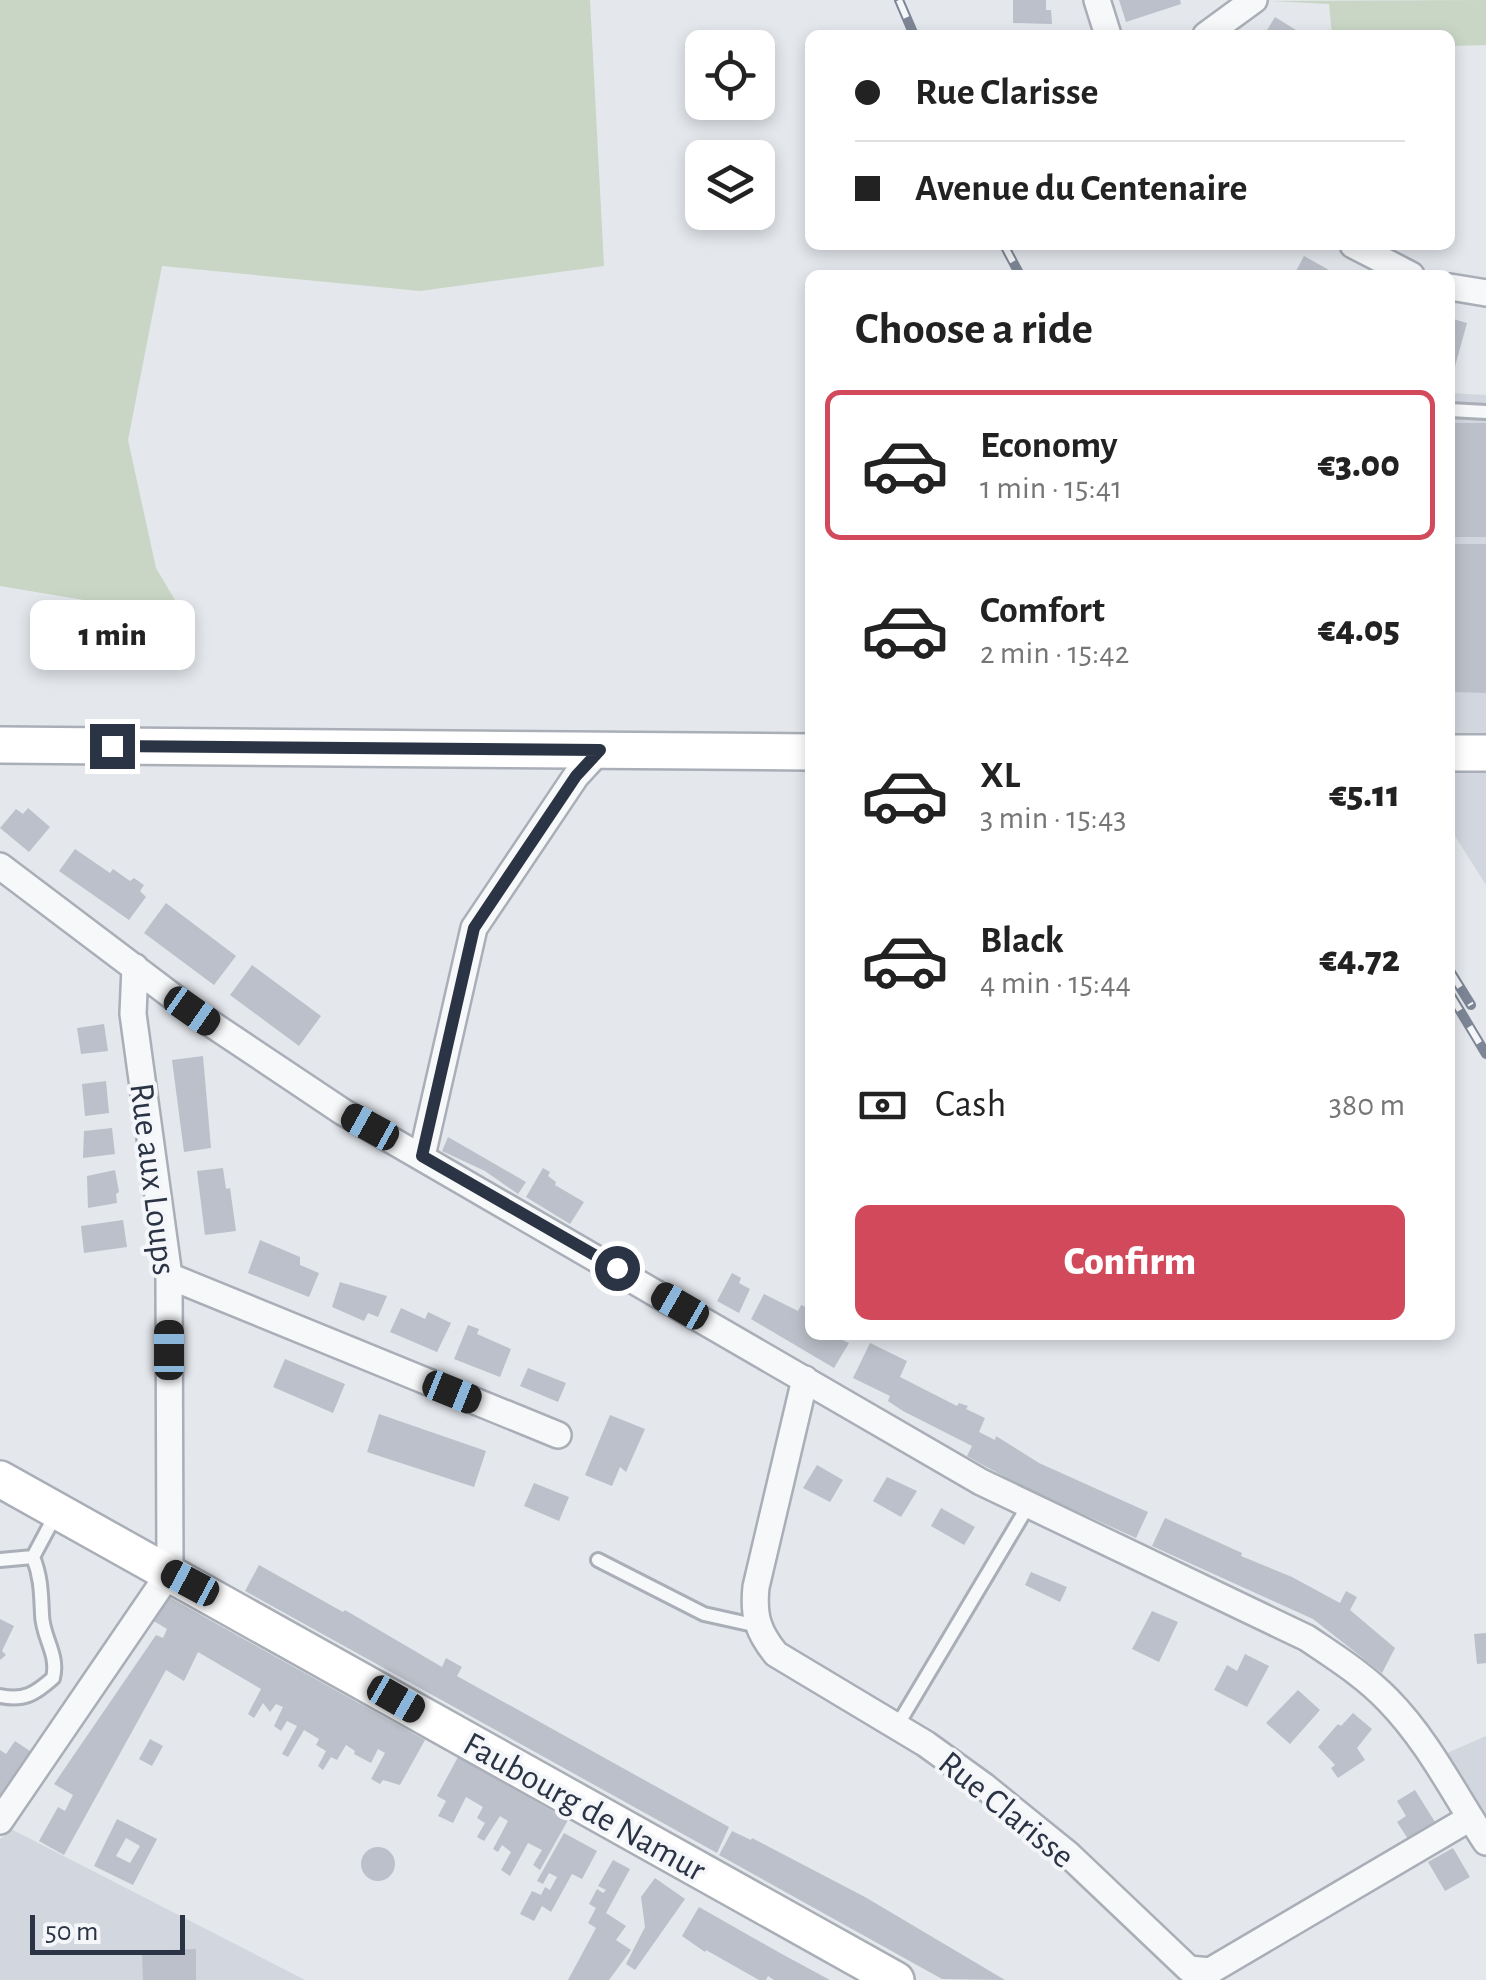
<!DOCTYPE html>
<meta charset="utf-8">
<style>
body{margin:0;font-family:"Alegreya Sans",sans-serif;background:#f6f6f6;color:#222;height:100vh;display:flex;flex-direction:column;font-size:38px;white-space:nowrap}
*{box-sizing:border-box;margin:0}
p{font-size:32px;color:#767676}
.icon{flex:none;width:55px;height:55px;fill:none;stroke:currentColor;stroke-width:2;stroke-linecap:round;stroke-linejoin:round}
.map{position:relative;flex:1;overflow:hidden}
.panel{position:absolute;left:805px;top:270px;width:650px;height:1070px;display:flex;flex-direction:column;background:#fff;border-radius:15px;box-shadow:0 5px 15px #0003}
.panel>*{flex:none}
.guide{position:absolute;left:805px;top:30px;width:650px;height:220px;border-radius:15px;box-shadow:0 5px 15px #0003;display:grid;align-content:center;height:220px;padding:0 50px;background:#fff}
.controls{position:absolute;left:685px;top:30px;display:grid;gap:20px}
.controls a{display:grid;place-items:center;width:90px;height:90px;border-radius:15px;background:#fff;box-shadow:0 5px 15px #0003;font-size:50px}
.scale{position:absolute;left:30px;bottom:25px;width:155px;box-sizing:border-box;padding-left:10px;border:5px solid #2b3445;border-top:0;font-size:28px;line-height:35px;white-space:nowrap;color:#2b3445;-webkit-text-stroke:8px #f4f6f9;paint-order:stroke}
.end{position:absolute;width:45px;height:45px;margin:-22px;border:12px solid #2b3445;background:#fff;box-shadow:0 0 0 5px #fff}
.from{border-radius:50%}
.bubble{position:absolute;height:70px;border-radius:15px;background:#fff;box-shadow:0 5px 15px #0003;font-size:32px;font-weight:800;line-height:70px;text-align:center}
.car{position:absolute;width:30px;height:60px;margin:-30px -15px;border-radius:12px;box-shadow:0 0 8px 2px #0007;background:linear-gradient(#222 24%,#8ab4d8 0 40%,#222 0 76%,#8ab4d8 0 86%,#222 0)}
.guide b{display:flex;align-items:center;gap:35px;height:95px;font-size:38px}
.guide b+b{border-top:2px solid #e0e0e0}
.guide i{width:25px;height:25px;background:#222}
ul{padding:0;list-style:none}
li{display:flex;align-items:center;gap:30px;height:150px;margin:0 20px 15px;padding:0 30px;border:5px solid transparent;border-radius:15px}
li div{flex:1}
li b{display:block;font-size:38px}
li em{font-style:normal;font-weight:800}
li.active{border-color:#d1495b}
li>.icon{width:90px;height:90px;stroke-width:1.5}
h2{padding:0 50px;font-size:45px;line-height:120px}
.pay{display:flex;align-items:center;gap:25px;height:110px;padding:0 50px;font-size:38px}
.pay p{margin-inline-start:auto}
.primary-button{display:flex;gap:20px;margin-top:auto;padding:20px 50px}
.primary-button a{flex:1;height:115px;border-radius:15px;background:#d1495b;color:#fff;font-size:40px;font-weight:800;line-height:115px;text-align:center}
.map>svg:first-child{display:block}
</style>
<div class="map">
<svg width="1486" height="1980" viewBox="0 0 1486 1980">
<rect width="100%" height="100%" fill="#e4e7ec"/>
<path fill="#d2d6de" d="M1450,393L1486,395V885L1450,828Z
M1486,1736V1819L1447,1753Z
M11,1829L305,1980H0V1839Z"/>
<path fill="#c9d6c5" d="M0,0H590L604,266L420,291L162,266L128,440L156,568L185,617L0,586Z
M1486,0V45L1450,46V35H1332L1329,4L1269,1Z"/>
<path fill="#bbc0ca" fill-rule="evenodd" d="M1013,0H1046V10H1051L1052,24L1013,23Z
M1119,0H1180L1181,4L1126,22Z
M1275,17L1304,35H1264Z
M1304,256L1329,270L1327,275H1294Z
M1450,318L1467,323L1454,370L1450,369Z
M1450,423H1486V537H1450Z
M1450,544H1486V693L1450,692Z
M28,808L50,827L29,852L0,828L16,809L23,814Z
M75,849L110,873L113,869L130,881L134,878L144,885L140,891L146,897L129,920L59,871Z
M166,903L236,956L214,985L144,933Z
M252,965L321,1016L299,1046L230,995Z
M104,1024L108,1051L81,1054L77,1028Z
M203,1056L211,1148L184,1152L172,1060Z
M106,1081L109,1113L85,1116L82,1084Z
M112,1128L115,1154L83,1158L84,1131Z
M448,1137L526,1182L518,1194L485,1171L442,1151Z
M223,1168L226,1189L230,1188L236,1231L205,1235L197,1171Z
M543,1168L550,1172L548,1176L556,1182L555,1185L584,1202L570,1224L526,1197Z
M115,1170L119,1192L116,1194L117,1203L88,1208L87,1176Z
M123,1220L127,1247L84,1253L81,1226Z
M260,1240L300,1257V1265L319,1273L309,1297L248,1273Z
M732,1273L741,1278L739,1283L750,1289L739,1313L717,1301Z
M340,1282L387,1296L378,1317L368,1313L364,1321L332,1307Z
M764,1294L798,1311L801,1305L810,1309L806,1315L810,1317V1335H831L849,1343L834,1368L751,1319Z
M401,1308L425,1319L428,1312L451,1323L437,1352L390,1332Z
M468,1325L479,1329L477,1334L511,1349L500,1377L454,1359Z
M870,1343L907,1361L900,1377L957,1406L959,1403L968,1406L966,1409L985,1418L979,1432L995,1440L996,1436L1039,1463L1148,1512L1136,1538L1027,1489L983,1465L967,1456L972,1446L903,1411L888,1401L890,1396L853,1378Z
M285,1359L345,1384L333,1413L273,1387Z
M528,1368L566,1383L558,1402L520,1386Z
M379,1414L486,1451L474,1487L367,1452Z
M610,1415L645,1429L626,1472L620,1467L612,1486L585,1475Z
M817,1465L843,1480L830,1502L803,1488Z
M887,1477L917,1491L901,1517L873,1501Z
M534,1483L569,1497L559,1521L524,1506Z
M941,1508L975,1527L964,1545L931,1526Z
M1165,1518L1242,1553L1241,1556L1292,1577L1340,1603L1346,1591L1357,1597L1350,1610L1395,1648L1382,1673L1313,1619L1152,1546Z
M259,1565L343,1612L345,1610L442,1667L446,1658L462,1667L457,1676L729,1827L717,1853L245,1591Z
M1031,1572L1067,1587L1060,1602L1025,1585Z
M165,1595L425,1740L400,1785L383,1780L380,1784L371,1779L385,1753L378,1749L371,1763L354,1754L355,1751L346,1745L337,1760L331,1757L323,1770L318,1766L326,1751L316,1745L319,1739L304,1730L288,1757L282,1754L297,1726L287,1721L281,1731L274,1726L283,1707L276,1704L270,1712L263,1703L254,1718L248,1714L261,1689L198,1652L184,1681L166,1670L64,1855L39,1841L58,1807L65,1811L73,1795L54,1784L156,1635L163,1638L167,1629L152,1620Z
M1152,1611L1178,1622L1159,1662L1132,1649Z
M0,1619L14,1626L2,1651L6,1655L0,1660Z
M1486,1633V1663L1477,1664L1474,1634Z
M1245,1654L1269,1666L1247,1707L1214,1690L1227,1665L1237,1671Z
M1298,1690L1320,1710L1290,1744L1266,1723Z
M1353,1713L1372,1729L1357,1748L1365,1760L1338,1778L1331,1768L1335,1765L1318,1747L1338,1724L1341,1726Z
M150,1739L163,1746L152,1766L139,1759Z
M15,1741L36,1755L5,1800L0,1796V1750L6,1754Z
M458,1757L568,1820L540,1870L533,1865L542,1850L528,1843L510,1876L501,1870L511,1852L502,1845L498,1852L493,1849L508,1821L500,1816L484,1841L477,1837L485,1823L477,1818L483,1807L466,1797L453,1823L438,1816L446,1801L437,1796Z
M1415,1790L1435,1822L1408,1839L1397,1822L1406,1816L1397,1801Z
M117,1819L157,1839L133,1885L94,1866ZM126,1838L140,1846L130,1863L116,1856Z
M732,1831L751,1840L752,1838L865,1897L1005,1980L942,1979L719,1855Z
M564,1833L597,1851L582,1879L572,1874L551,1912L542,1906L534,1921L520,1914L532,1891L541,1895L545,1887L550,1890L557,1877L549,1873L543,1884L537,1881Z
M361 1864a17 17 0 1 1 34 0a17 17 0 1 1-34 0Z
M1453,1848L1470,1877L1445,1891L1428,1862Z
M613,1860L630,1869L606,1913L626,1926L616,1940L631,1950L609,1980H568L596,1928L588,1923L596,1908L589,1904L597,1889L603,1893L606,1890L598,1886Z
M655,1878L685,1899L635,1970L626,1964L645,1927L641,1897Z
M699,1907L780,1953L830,1980H774L768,1976L766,1980H759L706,1950L705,1952L682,1936Z
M196,1949V1980H143L142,1951Z"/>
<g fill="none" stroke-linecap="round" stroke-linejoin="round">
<g stroke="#a9aeb7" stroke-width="18">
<path id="lane" d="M1450,410L1486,412
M0,1560L33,1557
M598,1560L704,1614L758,1626
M0,1696C24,1701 35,1694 53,1678C59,1654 42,1637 42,1614C41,1593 41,1577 33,1557L57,1512
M897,1726L1028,1506"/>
</g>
<g stroke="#a9aeb7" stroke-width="30">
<path id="street" d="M1097,0L1108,35
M1206,35L1254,0
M1353,245L1411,275
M1450,287L1486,293
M0,866L192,1011L343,1112L981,1482L1307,1638C1335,1657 1364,1675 1388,1700C1429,1742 1454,1794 1486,1842
M422,1156L474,928L576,776L600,750
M169,1276L558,1435
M805,1379L756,1587C753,1616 758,1632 776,1654L926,1744L984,1786L1069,1855L1189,1969L1210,1971L1470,1818
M0,1821L170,1572L169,1276L133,1014L135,967"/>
</g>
<g stroke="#a9aeb7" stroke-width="40">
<path id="secondary" d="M0,745L810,752
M1450,753H1486
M0,1479L896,1980"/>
</g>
<use href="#lane" stroke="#f7f8fa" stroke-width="12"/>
<use href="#street" stroke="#f7f8fa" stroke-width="25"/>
<use href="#secondary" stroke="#fff" stroke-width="35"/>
<g stroke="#7d8696" stroke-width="10">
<path id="rail" d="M899,0L914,35
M1004,245L1020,275
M1450,971L1471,1005
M1450,994L1486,1054"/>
</g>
<use href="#rail" stroke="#f4f6f9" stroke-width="6" stroke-dasharray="19" stroke-linecap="butt"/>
</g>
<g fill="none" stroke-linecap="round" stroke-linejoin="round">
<path stroke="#2b3445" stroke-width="12" d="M112,746L600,750L576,776L474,928L422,1156L617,1268"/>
</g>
<g text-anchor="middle" stroke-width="8" stroke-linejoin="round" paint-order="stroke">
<g font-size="35" fill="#2b3445" stroke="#f4f6f9">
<text transform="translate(154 1179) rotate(83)" y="12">Rue aux Loups</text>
<text transform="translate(585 1806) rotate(29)" y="12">Faubourg de Namur</text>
<text transform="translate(1007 1809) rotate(39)" y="12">Rue Clarisse</text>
</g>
</g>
</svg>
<div class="controls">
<a><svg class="icon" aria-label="locate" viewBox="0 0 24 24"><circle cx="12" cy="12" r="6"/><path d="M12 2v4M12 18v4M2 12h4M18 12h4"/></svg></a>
<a><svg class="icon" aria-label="layers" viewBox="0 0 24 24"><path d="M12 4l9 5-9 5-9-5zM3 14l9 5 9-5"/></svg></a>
</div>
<div class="scale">50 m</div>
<i class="end from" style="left:617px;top:1268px"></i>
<i class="end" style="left:112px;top:746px"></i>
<div class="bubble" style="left:30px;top:600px;width:165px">1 min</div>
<i class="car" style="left:192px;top:1011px;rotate:125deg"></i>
<i class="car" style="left:370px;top:1127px;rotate:299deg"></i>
<i class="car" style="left:680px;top:1306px;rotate:300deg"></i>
<i class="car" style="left:169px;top:1350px;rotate:0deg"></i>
<i class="car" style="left:452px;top:1392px;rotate:112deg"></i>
<i class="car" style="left:190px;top:1583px;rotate:298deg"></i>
<i class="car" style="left:396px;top:1699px;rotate:120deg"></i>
<div class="guide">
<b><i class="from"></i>Rue Clarisse</b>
<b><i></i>Avenue du Centenaire</b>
</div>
<section class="panel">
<h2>Choose a ride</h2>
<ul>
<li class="active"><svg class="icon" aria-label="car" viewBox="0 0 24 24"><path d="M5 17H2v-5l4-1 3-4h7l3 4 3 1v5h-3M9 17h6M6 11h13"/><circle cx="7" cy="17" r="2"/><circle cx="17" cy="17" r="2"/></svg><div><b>Economy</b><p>1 min · 15:41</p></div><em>€3.00</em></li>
<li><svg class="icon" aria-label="car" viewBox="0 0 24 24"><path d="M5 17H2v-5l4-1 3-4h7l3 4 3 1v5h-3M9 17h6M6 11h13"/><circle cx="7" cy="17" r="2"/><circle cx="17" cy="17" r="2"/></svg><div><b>Comfort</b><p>2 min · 15:42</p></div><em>€4.05</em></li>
<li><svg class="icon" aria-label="car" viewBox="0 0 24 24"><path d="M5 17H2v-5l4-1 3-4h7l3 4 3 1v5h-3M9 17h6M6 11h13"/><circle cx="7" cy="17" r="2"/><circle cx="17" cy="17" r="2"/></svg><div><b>XL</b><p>3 min · 15:43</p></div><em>€5.11</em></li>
<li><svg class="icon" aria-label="car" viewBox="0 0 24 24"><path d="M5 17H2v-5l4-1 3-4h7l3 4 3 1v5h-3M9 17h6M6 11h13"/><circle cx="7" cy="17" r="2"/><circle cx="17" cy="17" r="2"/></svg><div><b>Black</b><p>4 min · 15:44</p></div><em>€4.72</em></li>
</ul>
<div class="pay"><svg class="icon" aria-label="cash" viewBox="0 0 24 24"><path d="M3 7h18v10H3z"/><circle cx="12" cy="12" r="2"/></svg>Cash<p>380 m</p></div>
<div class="primary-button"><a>Confirm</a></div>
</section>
</div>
